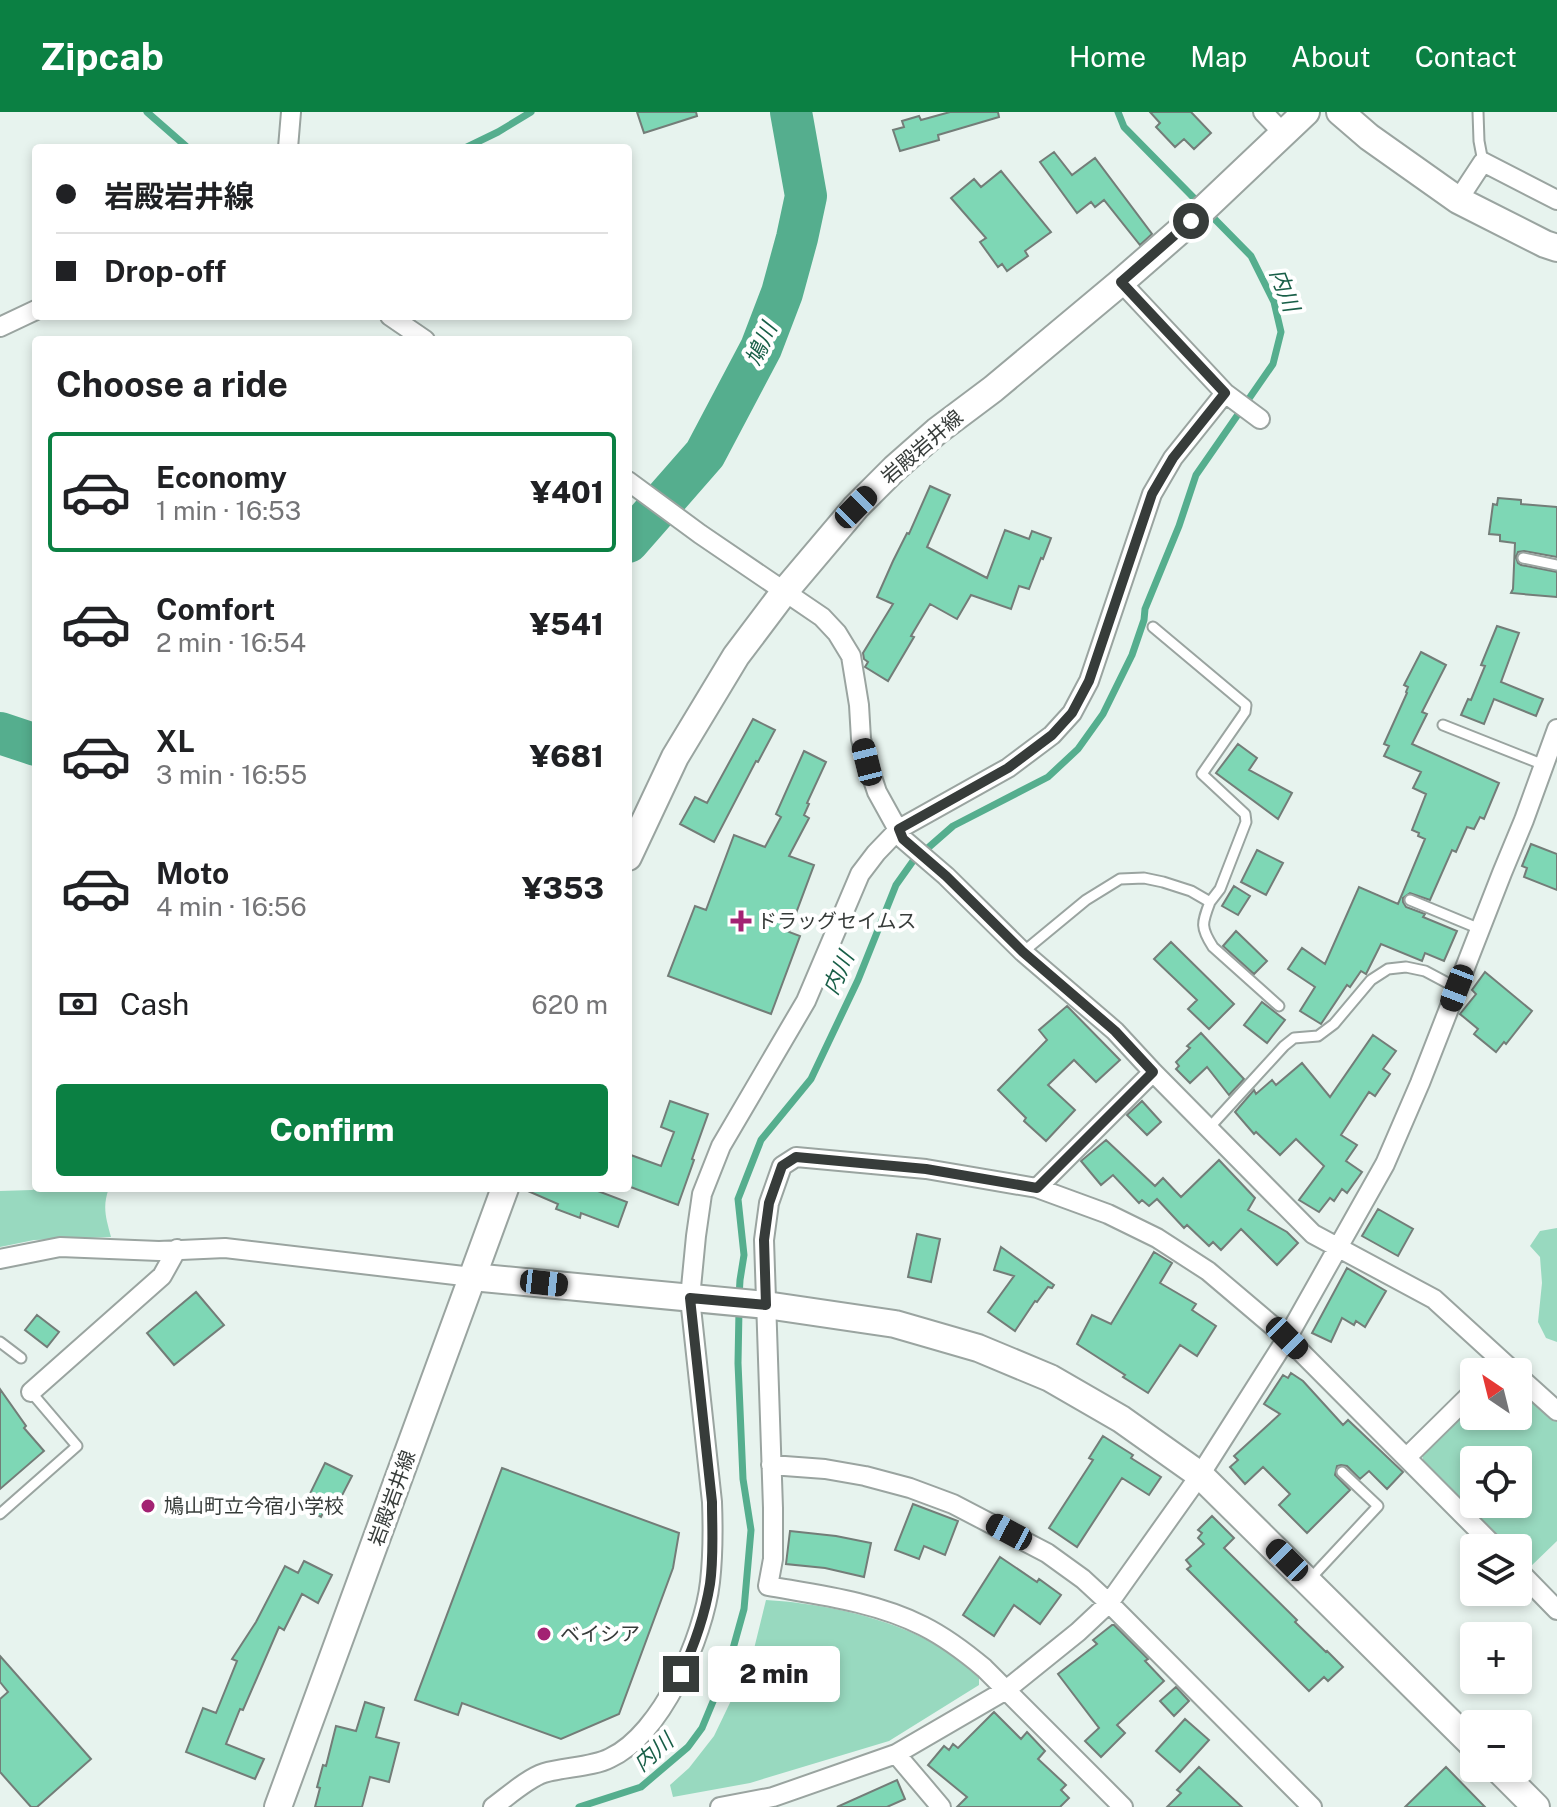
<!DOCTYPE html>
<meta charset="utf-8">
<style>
body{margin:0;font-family:"Public Sans","Noto Sans JP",sans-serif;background:#f2f2f2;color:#202124;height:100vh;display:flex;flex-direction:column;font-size:30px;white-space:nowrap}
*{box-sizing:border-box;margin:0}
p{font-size:26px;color:#757577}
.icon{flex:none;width:44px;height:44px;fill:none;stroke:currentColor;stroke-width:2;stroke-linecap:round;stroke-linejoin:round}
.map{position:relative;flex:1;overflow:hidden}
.sheet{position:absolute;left:32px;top:224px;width:600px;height:856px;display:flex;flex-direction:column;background:#fff;border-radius:8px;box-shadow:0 4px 12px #0003}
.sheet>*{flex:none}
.guide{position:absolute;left:32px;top:32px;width:600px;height:176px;border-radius:8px;box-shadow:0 4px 12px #0003;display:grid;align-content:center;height:176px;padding:0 24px;background:#fff}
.needle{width:52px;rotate:325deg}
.buttons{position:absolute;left:1460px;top:1246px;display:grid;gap:16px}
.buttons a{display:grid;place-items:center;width:72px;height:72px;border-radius:8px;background:#fff;box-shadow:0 4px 12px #0003;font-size:40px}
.end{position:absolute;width:36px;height:36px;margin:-18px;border:10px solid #373c3a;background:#fff;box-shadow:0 0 0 4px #fff}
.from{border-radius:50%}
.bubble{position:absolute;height:56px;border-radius:8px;background:#fff;box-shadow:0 4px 12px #0003;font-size:26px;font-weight:800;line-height:56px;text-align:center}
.car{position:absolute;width:24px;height:48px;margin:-24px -12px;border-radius:10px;box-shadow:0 0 6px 2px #0007;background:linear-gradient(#222 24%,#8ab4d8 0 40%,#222 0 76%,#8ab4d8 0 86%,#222 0)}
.guide b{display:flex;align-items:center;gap:28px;height:76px;font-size:30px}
.guide b+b{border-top:2px solid #e0e0e0}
.guide i{width:20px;height:20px;background:#202124}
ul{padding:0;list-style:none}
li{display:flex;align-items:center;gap:24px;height:120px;margin:0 16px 12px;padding:0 8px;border:4px solid transparent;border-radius:8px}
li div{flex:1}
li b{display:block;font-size:30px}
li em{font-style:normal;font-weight:800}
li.on{border-color:#0b8043}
li>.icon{width:72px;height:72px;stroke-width:1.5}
h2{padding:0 24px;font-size:36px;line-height:96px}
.pay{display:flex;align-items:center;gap:20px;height:88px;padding:0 24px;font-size:30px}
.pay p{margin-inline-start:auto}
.action{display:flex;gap:16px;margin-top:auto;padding:16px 24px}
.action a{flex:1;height:92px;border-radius:8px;background:#0b8043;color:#fff;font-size:32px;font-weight:800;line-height:92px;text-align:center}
header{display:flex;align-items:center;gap:48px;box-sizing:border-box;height:112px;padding:0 40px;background:#0b8043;color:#fff}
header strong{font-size:38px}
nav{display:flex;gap:44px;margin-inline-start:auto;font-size:28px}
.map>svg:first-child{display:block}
</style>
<header>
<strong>Zipcab</strong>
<nav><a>Home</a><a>Map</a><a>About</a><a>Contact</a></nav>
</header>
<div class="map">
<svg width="1557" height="1695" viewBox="0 0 1557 1695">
<rect width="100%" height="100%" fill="#e7f3ee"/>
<path fill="#98d9bf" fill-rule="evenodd" d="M40,1076H109C102,1095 106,1106 111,1125L34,1128L0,1135V1079L32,1078Z
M1557,1116V1230L1546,1226L1538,1210L1542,1171L1540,1145L1530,1134L1540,1119Z
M1518,1275L1557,1308V1429L1528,1457L1518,1447V1436H1508L1423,1349L1422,1341L1474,1290V1304H1518ZM1474,1348H1518V1392H1474Z
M766,1488C835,1492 930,1513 979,1566V1573L889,1629L750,1671L673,1685L670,1673L689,1656L714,1624L752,1545Z"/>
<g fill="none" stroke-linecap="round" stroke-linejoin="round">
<path stroke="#55ae8e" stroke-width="7" d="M147,0L188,36
M465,36L498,20L531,0
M739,1185L740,1168L744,1143L738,1087L761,1028L811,967L858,868L896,773L913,749L953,714L1048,665L1078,637L1103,602L1132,543L1144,508L1145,497L1179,414L1196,363L1273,252L1281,220L1274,190L1251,144L1124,15L1118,0
M579,1695L641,1675L688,1635L702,1616L729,1551L744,1497L751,1418L743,1367L738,1251L739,1198"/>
<path stroke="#55ae8e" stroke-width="42" d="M628,430L705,342L761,236L782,181L797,126L806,84L791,0
M0,621L36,633"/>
</g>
<path fill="#7ed7b5" stroke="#737d78" stroke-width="2" d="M637,0H696L697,4L644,21Z
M950,0H998L999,5L938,23L939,28L900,39L893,18L904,15L902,9L919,4L921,8Z
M1150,0H1191L1211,21L1194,37L1184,27L1175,35L1156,15L1160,11Z
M1054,40L1072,63L1095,46L1152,122L1140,133L1104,88L1095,95L1091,90L1077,101L1040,50Z
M1001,59L1051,120L1025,139L1028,144L1007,159L1002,152L998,155L980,130L986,126L951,86L974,67L981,75Z
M930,374L950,383L927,435L987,466L1005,418L1029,427L1032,419L1051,426L1043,447L1041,446L1029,477L1019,474L1011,497L971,483L957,507L930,492L911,524L914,525L888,569L865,555L868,550L864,547L863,541L893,492L877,485L893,449L907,421L909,422Z
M1498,386L1521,388V392L1557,395V445L1524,439L1518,440L1516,445L1518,451L1521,453L1557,460V485L1511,481L1513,477L1515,431L1500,429V423L1489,422L1493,392L1497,393Z
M1497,514L1519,521L1501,570L1543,587L1536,604L1494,587L1484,612L1461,603L1468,587L1471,588L1485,554L1481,553Z
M1421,540L1446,553L1422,600L1427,602L1412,632L1499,671L1484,707L1480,705L1474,717L1467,715L1456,740L1452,738L1430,788L1410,781L1403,786V790L1406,795L1425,802L1423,805L1457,819L1444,849L1425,841L1422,849L1381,832L1366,862L1361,859L1350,875L1347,873L1321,912L1300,899L1315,875L1288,857L1302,836L1325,852L1359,775L1398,792L1425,727L1418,724L1419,721L1412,718L1426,682L1413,676L1421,660L1384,644L1389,634L1384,632L1407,581L1406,580L1408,575L1404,573Z
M753,607L775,618L758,650L756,649L714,730L680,712L695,685L707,691Z
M1238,632L1257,646L1249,658L1292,681L1278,707L1216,661Z
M804,639L826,650L807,691L809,692L804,703L809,706L789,744L814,753L789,820L800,824L771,902L668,864L695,794L706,798L734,723L765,735L781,705L776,702Z
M1531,732L1557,742V778L1524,765L1527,756L1522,754Z
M1257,738L1283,751L1266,783L1241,770Z
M1234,774L1250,784L1238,803L1222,794Z
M1236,819L1267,849L1254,862L1223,834Z
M1171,830L1234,892L1209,917L1188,897L1197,888L1154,847Z
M1485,860L1532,899L1506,932L1504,930L1496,940L1474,922L1478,917L1460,902L1476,882L1472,878Z
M1262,890L1285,908L1267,931L1244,913Z
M1067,894L1120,948L1096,970L1074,948L1048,973L1075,998L1046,1029L1024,1009L1026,1006L998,978L1047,928L1039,918Z
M1201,921L1244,967L1229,983L1207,955L1190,971L1176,957L1179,954L1176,950L1190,936L1187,934Z
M1373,923L1396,939L1383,957L1390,962L1375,984L1369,980L1341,1023L1357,1033L1346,1049L1362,1060L1347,1081L1342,1077L1334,1089L1330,1086L1319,1100L1299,1088L1324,1054L1296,1027L1280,1043L1256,1020L1254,1022L1235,1000L1254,978L1256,982L1272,968L1276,973L1302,951L1330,985Z
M670,989L708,1002L692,1047L694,1048L678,1093L628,1074V1042L661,1054L674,1020L661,1015Z
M1142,989L1161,1010L1147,1023L1127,1003Z
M1106,1028L1155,1074L1163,1066L1181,1085L1219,1048L1255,1086L1248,1098L1287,1120L1298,1131L1277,1153L1241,1117L1221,1138L1213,1130L1209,1134L1187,1113L1184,1116L1157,1087L1149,1094L1142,1088L1139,1091L1113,1063L1101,1073L1081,1049Z
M521,1076H590L627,1090L618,1115L581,1101L580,1106L556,1097L558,1092Z
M1378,1097L1413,1117L1398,1144L1362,1124Z
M917,1122L940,1127L931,1170L908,1165Z
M1001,1135L1054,1173L1052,1176L1048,1175L1037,1190L1035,1189L1015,1219L988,1200L1014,1164L994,1158Z
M1154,1140L1172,1151L1160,1171L1196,1192L1192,1198L1216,1214L1197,1244L1180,1233L1148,1281L1123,1265L1125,1263L1077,1232L1092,1203L1111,1212Z
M1347,1156L1386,1179L1365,1215L1356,1209L1354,1213L1342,1206L1331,1230L1312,1221Z
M196,1180L224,1213L174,1253L147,1221Z
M37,1203L59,1220L47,1235L25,1218Z
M1291,1261L1303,1269L1343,1313L1348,1308L1403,1360L1387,1377L1369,1359L1360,1367L1347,1354L1341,1353L1337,1354L1335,1363L1350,1378L1307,1421L1279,1393L1290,1382L1263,1355L1245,1372L1230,1355L1238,1348L1234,1344L1280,1302L1264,1292L1283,1263L1288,1266Z
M0,1277L26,1314L24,1316L44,1339L0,1377Z
M1103,1324L1133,1343L1131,1346L1161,1365L1149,1383L1122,1366L1077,1435L1049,1416L1093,1348L1089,1346Z
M325,1351L352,1364L332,1403L324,1399L321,1405L303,1396Z
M502,1356L679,1421L673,1456L619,1602L561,1627L462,1591L458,1603L415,1588Z
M913,1392L958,1409L945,1443L924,1434L919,1447L895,1438Z
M1212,1404L1234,1426L1224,1436L1297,1508L1295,1510L1326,1540L1327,1539L1343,1555L1328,1569L1324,1565L1309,1579L1187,1457L1191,1454L1186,1448L1204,1432L1198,1426L1202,1421L1198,1418Z
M790,1419L836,1424L871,1431L864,1465L825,1456L786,1452Z
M1000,1445L1037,1470L1039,1467L1061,1483L1040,1512L1014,1493L994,1524L963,1503Z
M304,1449L332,1463L318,1491L302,1482L284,1518L279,1515L243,1598L240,1597L226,1632L264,1647L255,1667L186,1640L203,1596L216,1601L237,1549L232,1547L256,1510L285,1454L298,1461Z
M1112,1513H1114L1148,1547L1145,1549L1164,1569L1117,1613L1125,1621L1101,1645L1085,1629L1099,1616L1058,1562L1097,1532L1093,1528Z
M0,1544L91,1647L37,1695H31L0,1660V1587L8,1580L0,1570Z
M1176,1575L1189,1589L1174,1604L1160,1589Z
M365,1590L384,1596L376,1625L399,1631L389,1670L370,1665L362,1695H315L320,1676L317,1675L323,1653L326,1654L336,1614L356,1619Z
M994,1600L1021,1627L1027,1620L1045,1639L1038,1647L1066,1673L1061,1678L1069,1686L1060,1695H957L967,1685L928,1653L944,1634L949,1638L953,1632L958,1636Z
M1185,1607L1209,1628L1180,1660L1156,1639Z
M1199,1655L1242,1695H1167L1181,1681L1177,1678Z
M1446,1655L1485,1695H1405Z
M897,1668L905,1687L887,1695H837Z"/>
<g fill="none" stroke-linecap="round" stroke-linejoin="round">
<g stroke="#9aa4a0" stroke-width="13">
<path id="lane" d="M1478,0L1479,29L1483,50
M1523,446L1557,453
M1153,515L1246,593L1245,600L1202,662L1245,702L1246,710L1220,777L1210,790
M1443,613L1544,653
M1410,788L1480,817
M1023,840L1086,788L1120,767L1144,766L1163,770L1191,779L1210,790C1202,811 1200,815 1213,835L1279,894
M1209,1016L1284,934L1294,926L1318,924L1334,912L1371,868L1388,857L1406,855L1425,859L1457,876
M0,1230L21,1246
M0,1402L77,1334L31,1280
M1310,1467L1378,1394L1342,1360"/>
</g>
<g stroke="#9aa4a0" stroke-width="22">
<path id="street" d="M1263,0L1283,21
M288,36L291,0
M1458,88L1483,50L1557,88
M390,204L425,228
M0,215L36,198
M1225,281L1260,307
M628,369L700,422L822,505L837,521L851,544L859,593L861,627L867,650L877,680L903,727L946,764L1023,840L1115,919L1153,960L1313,1122L1434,1187L1514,1260
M1037,1076L1153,960
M0,1147L60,1135L159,1139L225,1136L472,1165
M1518,1264L1557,1299
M31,1280L162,1164L177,1137
M1407,1345L1474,1279
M771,1353L825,1357L865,1364L910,1376L953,1392L1047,1441L1083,1467L1109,1491L1312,1695
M1518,1458L1557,1498
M896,1642L941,1695
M493,1695C507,1685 528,1666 544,1661C564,1655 593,1655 610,1646C662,1622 704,1524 710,1470C713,1443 713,1416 712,1390L690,1186L696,1124L702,1082L721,1034L806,889L860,762L876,741L899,717L1008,656L1052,623L1072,601L1089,569L1152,382L1173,346L1225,281L1121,170
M720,1695L773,1685L896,1642L1006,1578L1078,1520L1109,1491L1200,1363L1287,1226L1385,1052L1420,971L1502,761L1524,708L1557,617
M1123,1695L984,1556C965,1540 945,1525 923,1514C876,1490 819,1483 768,1474L773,1447V1396L764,1128L769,1091L782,1054L796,1045L926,1057L1037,1076L1108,1102L1157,1126L1208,1159L1287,1226L1496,1436"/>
</g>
<g stroke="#9aa4a0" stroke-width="30">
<path id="secondary" d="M1340,0L1369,25L1458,88L1545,132L1557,136
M628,745L675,645L736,544L785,479L856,395L895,356L937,319L993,277L1121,170L1191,109L1306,0
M472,1165L766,1193L895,1212L978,1236L1050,1266L1121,1307L1200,1363L1474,1634
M1497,1656L1536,1695
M278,1695L505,1076"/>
</g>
<use href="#lane" stroke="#fff" stroke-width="9"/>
<use href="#street" stroke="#fff" stroke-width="18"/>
<use href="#secondary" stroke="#fff" stroke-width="26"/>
</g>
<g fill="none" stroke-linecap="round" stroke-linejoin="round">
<path stroke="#373c3a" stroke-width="10" d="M681,1562C694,1534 705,1502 710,1472C714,1445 712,1417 712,1390L690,1186L766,1193L764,1128L769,1091L782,1054L796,1045L926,1057L1037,1076L1153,960L1115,919L1023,840L946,764L903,727L899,717L1008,656L1052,623L1072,601L1089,569L1152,382L1173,346L1225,281L1121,170L1191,109"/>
</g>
<g fill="#a32273" stroke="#fff" stroke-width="3">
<path d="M737 797h8v8h8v8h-8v8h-8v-8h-8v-8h8z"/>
<circle cx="148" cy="1394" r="8"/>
<circle cx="544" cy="1522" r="8"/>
</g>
<g text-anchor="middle" stroke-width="8" stroke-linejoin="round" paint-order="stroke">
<g font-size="20" fill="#373c3a" stroke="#fff">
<text transform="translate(922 335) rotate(-41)" y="7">岩殿岩井線</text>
<text transform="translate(392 1386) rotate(-70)" y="7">岩殿岩井線</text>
</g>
<g font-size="20" fill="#373c3a" stroke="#fff" text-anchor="start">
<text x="757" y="816">ドラッグセイムス</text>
<text x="164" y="1401">鳩山町立今宿小学校</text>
<text x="560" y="1529">ベイシア</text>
</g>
<g font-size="22" font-style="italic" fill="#195f48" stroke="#fff">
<text transform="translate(1285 178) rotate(69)" y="8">内川</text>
<text transform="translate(761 232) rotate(-66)" y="8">鳩川</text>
<text transform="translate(838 861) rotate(-66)" y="8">内川</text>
<text transform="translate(653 1640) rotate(-41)" y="8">内川</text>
</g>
</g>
</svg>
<div class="buttons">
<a><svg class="needle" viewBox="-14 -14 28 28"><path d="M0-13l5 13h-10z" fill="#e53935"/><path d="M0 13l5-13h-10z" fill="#757577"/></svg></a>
<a><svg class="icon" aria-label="locate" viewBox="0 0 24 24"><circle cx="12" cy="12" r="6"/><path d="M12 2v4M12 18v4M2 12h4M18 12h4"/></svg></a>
<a><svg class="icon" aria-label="layers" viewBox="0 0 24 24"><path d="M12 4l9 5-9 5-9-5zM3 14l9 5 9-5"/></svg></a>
<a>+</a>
<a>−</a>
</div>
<i class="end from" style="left:1191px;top:109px"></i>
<i class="end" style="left:681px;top:1562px"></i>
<div class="bubble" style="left:708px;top:1534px;width:132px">2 min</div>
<i class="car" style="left:856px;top:395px;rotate:45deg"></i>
<i class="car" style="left:867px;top:650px;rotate:346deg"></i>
<i class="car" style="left:1457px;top:876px;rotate:201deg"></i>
<i class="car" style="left:544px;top:1171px;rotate:96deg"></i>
<i class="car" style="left:1287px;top:1226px;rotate:135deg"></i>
<i class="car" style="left:1009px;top:1420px;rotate:298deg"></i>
<i class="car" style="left:1287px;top:1448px;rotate:315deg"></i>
<div class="guide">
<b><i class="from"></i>岩殿岩井線</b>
<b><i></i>Drop-off</b>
</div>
<section class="sheet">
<h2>Choose a ride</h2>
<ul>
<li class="on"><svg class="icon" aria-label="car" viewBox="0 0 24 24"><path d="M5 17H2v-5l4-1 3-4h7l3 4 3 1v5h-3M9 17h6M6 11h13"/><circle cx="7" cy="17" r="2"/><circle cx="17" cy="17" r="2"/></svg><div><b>Economy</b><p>1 min · 16:53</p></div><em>¥401</em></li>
<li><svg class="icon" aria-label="car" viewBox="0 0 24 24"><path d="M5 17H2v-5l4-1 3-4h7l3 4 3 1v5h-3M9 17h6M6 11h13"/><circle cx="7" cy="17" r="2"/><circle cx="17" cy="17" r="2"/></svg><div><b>Comfort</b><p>2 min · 16:54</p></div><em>¥541</em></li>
<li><svg class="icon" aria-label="car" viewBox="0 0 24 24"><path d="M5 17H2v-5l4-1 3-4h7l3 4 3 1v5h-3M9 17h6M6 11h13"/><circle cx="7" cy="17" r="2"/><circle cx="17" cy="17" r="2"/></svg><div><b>XL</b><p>3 min · 16:55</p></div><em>¥681</em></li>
<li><svg class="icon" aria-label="car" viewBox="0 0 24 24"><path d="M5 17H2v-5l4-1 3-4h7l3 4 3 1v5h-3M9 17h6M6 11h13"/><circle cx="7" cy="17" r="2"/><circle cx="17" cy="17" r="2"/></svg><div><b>Moto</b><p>4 min · 16:56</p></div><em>¥353</em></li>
</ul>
<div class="pay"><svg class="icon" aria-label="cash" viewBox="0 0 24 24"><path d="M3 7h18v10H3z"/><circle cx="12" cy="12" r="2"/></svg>Cash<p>620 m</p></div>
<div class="action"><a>Confirm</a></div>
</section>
</div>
